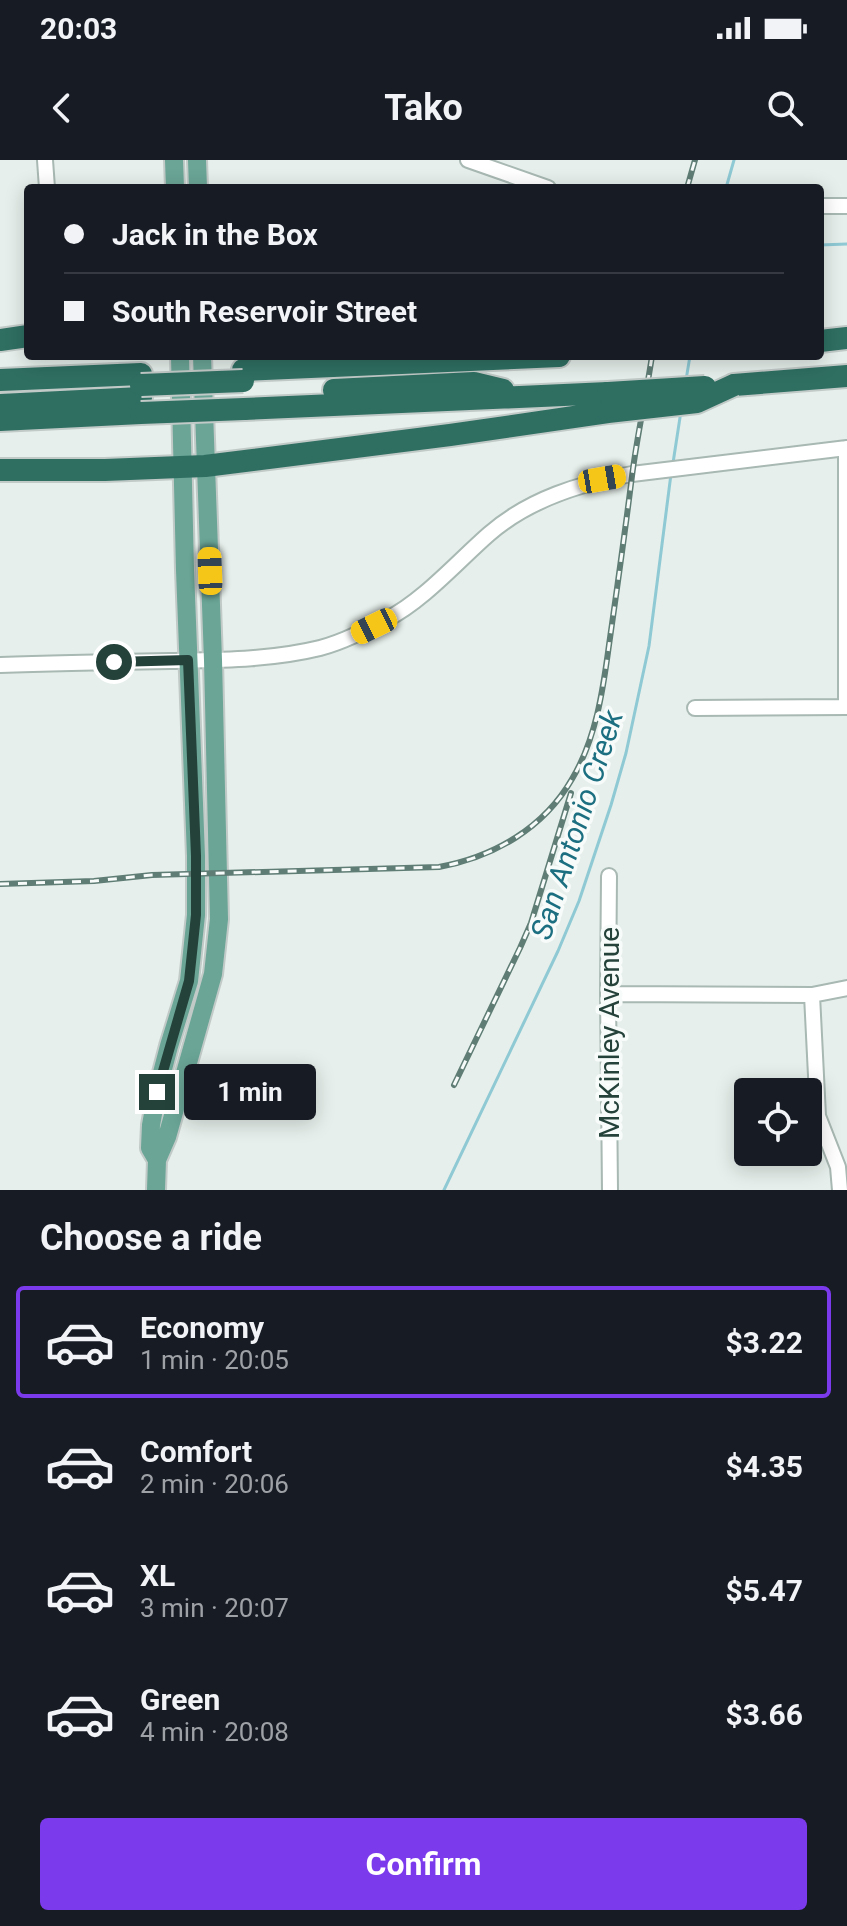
<!DOCTYPE html>
<meta charset="utf-8">
<style>
body{margin:0;font-family:Roboto,sans-serif;background:#20242c;color:#f1f3f6;height:100vh;display:flex;flex-direction:column;font-size:30px;white-space:nowrap}
*{box-sizing:border-box;margin:0}
p{font-size:26px;color:#9ea1a6}
.icon{flex:none;width:44px;height:44px;fill:none;stroke:currentColor;stroke-width:2;stroke-linecap:round;stroke-linejoin:round}
.map{position:relative;height:1030px;overflow:hidden}
.panel{display:flex;flex-direction:column;background:#171b24;flex:1}
.panel>*{flex:none}
.top-card{position:absolute;left:24px;top:24px;width:800px;height:176px;border-radius:8px;box-shadow:0 4px 20px #0003;display:grid;align-content:center;height:176px;padding:0 40px;background:#171b24}
.controls{position:absolute;left:734px;top:918px;display:grid;gap:16px}
.controls a{display:grid;place-items:center;width:88px;height:88px;border-radius:8px;background:#171b24;box-shadow:0 4px 20px #0003;font-size:40px}
.end{position:absolute;width:36px;height:36px;margin:-18px;border:10px solid #24423a;background:#fff;box-shadow:0 0 0 4px #fff}
.from{border-radius:50%}
.bubble{position:absolute;height:56px;border-radius:8px;background:#171b24;box-shadow:0 4px 20px #0003;font-size:26px;font-weight:700;line-height:56px;text-align:center}
.car{position:absolute;width:24px;height:48px;margin:-24px -12px;border-radius:10px;box-shadow:0 0 6px 2px #0007;background:linear-gradient(#f5c518 24%,#345 0 40%,#f5c518 0 76%,#345 0 86%,#f5c518 0)}
.top-card b{display:flex;align-items:center;gap:28px;height:76px;font-size:30px}
.top-card b+b{border-top:2px solid #363941}
.top-card i{width:20px;height:20px;background:#f1f3f6}
ul{padding:0;list-style:none}
li{display:flex;align-items:center;gap:24px;height:112px;margin:0 16px 12px;padding:0 24px;border:4px solid transparent;border-radius:8px}
li div{flex:1}
li b{display:block;font-size:30px}
li em{font-style:normal;font-weight:700}
li.active{border-color:#7c3aed}
li>.icon{width:72px;height:72px;stroke-width:1.5}
h2{padding:0 40px;font-size:36px;line-height:96px}
.primary-button{display:flex;gap:16px;margin-top:auto;padding:16px 40px}
.primary-button a{flex:1;height:92px;border-radius:8px;background:#7c3aed;color:#fff;font-size:32px;font-weight:700;line-height:92px;text-align:center}
.status{display:flex;justify-content:space-between;align-items:center;height:56px;padding:0 40px;background:#171b24;direction:ltr}
.status svg{height:22px;fill:currentColor}
header{display:flex;justify-content:space-between;align-items:center;height:104px;padding:0 40px;background:#171b24;font-size:36px;font-weight:700}
.map>svg:first-child{display:block}
</style>
<div class="status"><b>20:03</b><svg viewBox="0 0 49 12"><path d="M0 12V9h3v3zM5 12V6h3v6zM10 12V3h3v9zM15 12V0h3v12zM26 1h20v11H26zM47 4h2v5h-2z"/></svg></div>
<header><svg class="icon" aria-label="back" viewBox="0 0 24 24"><path d="M15 5l-7 7 7 7"/></svg>Tako<svg class="icon" aria-label="search" viewBox="0 0 24 24"><circle cx="10" cy="10" r="6"/><path d="M15 15l6 6"/></svg></header>
<div class="map">
<svg width="847" height="1030" viewBox="0 0 847 1030">
<rect width="100%" height="100%" fill="#e6efeb"/>
<g fill="none" stroke-linecap="round" stroke-linejoin="round">
<path stroke="#8ec9d4" stroke-width="3" d="M726,28L734,0
M820,85L847,84
M686,220L690,196
M673,303L681,251
M444,1030L558,791L579,741L611,645L626,593L649,486L671,314"/>
<g stroke="#a8b8b2" stroke-width="18">
<path id="minor" d="M45,0L47,28
M468,0L548,28
M820,46H847
M0,505C57,503 113,502 170,501C220,500 271,500 320,488C343,482 366,470 387,459C423,441 458,401 489,374C529,339 581,323 632,314L847,288
M846,547V288
M695,548L847,547
M609,716L608,834L610,1030
M608,834L812,835L847,828
M812,835L818,956L838,1007L840,1030"/>
</g>
<g stroke="#c2cac8" stroke-width="22">
<path id="major" d="M174,0L175,28
M197,0L198,28
M157,1000L150,988L151,965L157,932L169,886L189,821L196,755V696L185,410L180,196
M156,1030L157,1000L167,977L213,814L219,759L213,500L202,196"/>
</g>
<g stroke="#c2cac8" stroke-width="26">
<path id="highway" d="M0,180L28,176
M820,181L847,178
M243,210L559,196
M0,220L141,214
M734,225L847,216
M334,230L474,223L503,230
M0,245L141,238
M244,249L608,233
M0,260L141,253
M0,310H105L205,306L450,275L608,252"/>
</g>
<use href="#minor" stroke="#fff" stroke-width="14"/>
<use href="#major" stroke="#6aa596" stroke-width="18"/>
<use href="#highway" stroke="#2f6f62" stroke-width="22"/>
<g stroke="#5f7d75" stroke-width="6">
<path id="rail" d="M687,28L695,0
M0,724L94,721L152,715L439,707C494,697 544,668 572,619C596,579 603,530 609,485C617,429 625,372 632,316C637,276 646,236 652,196
M454,925L520,788L531,763L571,633"/>
</g>
<use href="#rail" stroke="#f7fbf9" stroke-width="3" stroke-dasharray="9" stroke-linecap="butt"/>
<g stroke="#c2cac8" stroke-width="26" stroke-linecap="butt">
<path id="highway-bridge" d="M141,225L243,221
M608,233L705,227
M608,252L697,242L734,225
M141,253L244,249"/>
</g>
<use href="#highway-bridge" stroke="#2f6f62" stroke-width="22"/>
</g>
<g fill="none" stroke-linecap="round" stroke-linejoin="round">
<path stroke="#24423a" stroke-width="10" d="M114,502L188,500L196,696V755L189,821L157,932"/>
</g>
<g text-anchor="middle" stroke-width="7" stroke-linejoin="round" paint-order="stroke">
<g font-size="28" fill="#24423a" stroke="#f7fbf9">
<text transform="translate(609 873) rotate(-90)" y="10">McKinley Avenue</text>
</g>
<g font-size="30" font-style="italic" fill="#1c6f80" stroke="#f7fbf9">
<text transform="translate(577 665) rotate(-72)" y="10">San Antonio Creek</text>
</g>
</g>
</svg>
<div class="controls">
<a><svg class="icon" aria-label="locate" viewBox="0 0 24 24"><circle cx="12" cy="12" r="6"/><path d="M12 2v4M12 18v4M2 12h4M18 12h4"/></svg></a>
</div>
<i class="end from" style="left:114px;top:502px"></i>
<i class="end" style="left:157px;top:932px"></i>
<div class="bubble" style="left:184px;top:904px;width:132px">1 min</div>
<i class="car" style="left:602px;top:319px;rotate:80deg"></i>
<i class="car" style="left:210px;top:411px;rotate:358deg"></i>
<i class="car" style="left:374px;top:466px;rotate:244deg"></i>
<div class="top-card">
<b><i class="from"></i>Jack in the Box</b>
<b><i></i>South Reservoir Street</b>
</div>
</div>
<section class="panel">
<h2>Choose a ride</h2>
<ul>
<li class="active"><svg class="icon" aria-label="car" viewBox="0 0 24 24"><path d="M5 17H2v-5l4-1 3-4h7l3 4 3 1v5h-3M9 17h6M6 11h13"/><circle cx="7" cy="17" r="2"/><circle cx="17" cy="17" r="2"/></svg><div><b>Economy</b><p>1 min · 20:05</p></div><em>$3.22</em></li>
<li><svg class="icon" aria-label="car" viewBox="0 0 24 24"><path d="M5 17H2v-5l4-1 3-4h7l3 4 3 1v5h-3M9 17h6M6 11h13"/><circle cx="7" cy="17" r="2"/><circle cx="17" cy="17" r="2"/></svg><div><b>Comfort</b><p>2 min · 20:06</p></div><em>$4.35</em></li>
<li><svg class="icon" aria-label="car" viewBox="0 0 24 24"><path d="M5 17H2v-5l4-1 3-4h7l3 4 3 1v5h-3M9 17h6M6 11h13"/><circle cx="7" cy="17" r="2"/><circle cx="17" cy="17" r="2"/></svg><div><b>XL</b><p>3 min · 20:07</p></div><em>$5.47</em></li>
<li><svg class="icon" aria-label="car" viewBox="0 0 24 24"><path d="M5 17H2v-5l4-1 3-4h7l3 4 3 1v5h-3M9 17h6M6 11h13"/><circle cx="7" cy="17" r="2"/><circle cx="17" cy="17" r="2"/></svg><div><b>Green</b><p>4 min · 20:08</p></div><em>$3.66</em></li>
</ul>
<div class="primary-button"><a>Confirm</a></div>
</section>
